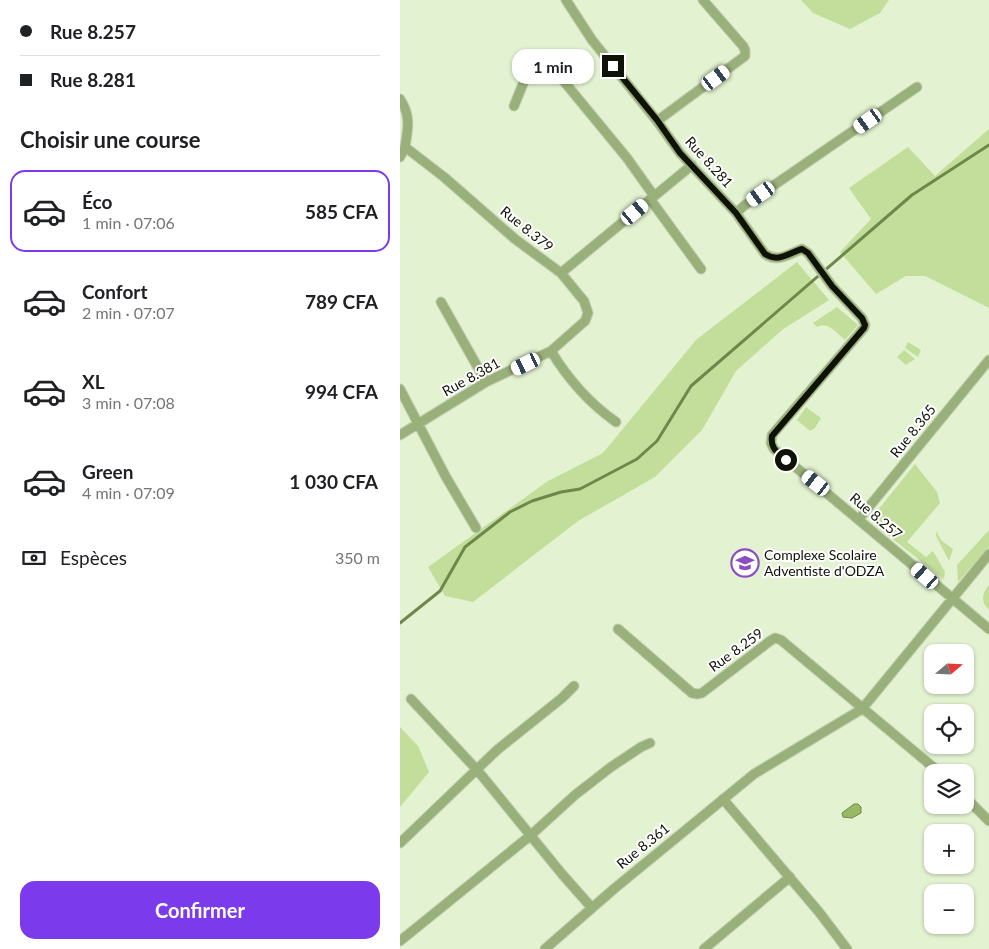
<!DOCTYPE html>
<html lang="fr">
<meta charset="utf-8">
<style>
body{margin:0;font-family:Lato,sans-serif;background:#f6f6f6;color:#202124;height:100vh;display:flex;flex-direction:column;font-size:19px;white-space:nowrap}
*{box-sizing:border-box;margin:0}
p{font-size:16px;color:#757577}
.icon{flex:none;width:28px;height:28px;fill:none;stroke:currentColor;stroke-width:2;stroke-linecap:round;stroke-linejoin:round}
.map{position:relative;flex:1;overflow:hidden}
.sheet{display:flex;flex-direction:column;background:#fff;width:400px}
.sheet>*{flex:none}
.banner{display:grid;align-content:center;height:110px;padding:0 20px;background:#fff}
.needle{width:32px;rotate:71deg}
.tools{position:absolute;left:524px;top:644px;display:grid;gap:10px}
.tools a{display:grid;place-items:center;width:50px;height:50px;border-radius:10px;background:#fff;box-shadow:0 1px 4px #0004;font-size:25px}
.end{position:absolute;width:22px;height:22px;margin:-11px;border:6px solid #0e1207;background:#fff;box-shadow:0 0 0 2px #fff}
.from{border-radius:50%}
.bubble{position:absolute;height:35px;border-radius:15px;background:#fff;box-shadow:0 1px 4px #0004;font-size:16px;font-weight:700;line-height:35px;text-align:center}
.car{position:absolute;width:15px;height:30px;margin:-15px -8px;border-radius:6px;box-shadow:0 0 4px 1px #0007;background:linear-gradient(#fff 24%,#345 0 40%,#fff 0 76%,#345 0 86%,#fff 0)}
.banner b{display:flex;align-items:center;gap:18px;height:48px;font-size:19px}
.banner b+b{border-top:1px solid #e0e0e0}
.banner i{width:12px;height:12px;background:#202124}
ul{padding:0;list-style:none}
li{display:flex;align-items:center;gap:15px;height:82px;margin:0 10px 8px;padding:0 10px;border:2px solid transparent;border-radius:15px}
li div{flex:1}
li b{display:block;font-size:19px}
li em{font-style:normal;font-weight:700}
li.current{border-color:#7c3aed}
li>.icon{width:45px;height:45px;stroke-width:1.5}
h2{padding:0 20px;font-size:22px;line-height:60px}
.pay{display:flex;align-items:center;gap:12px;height:55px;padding:0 20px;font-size:19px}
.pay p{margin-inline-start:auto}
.action{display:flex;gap:10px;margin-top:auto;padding:10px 20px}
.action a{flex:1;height:58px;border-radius:15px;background:#7c3aed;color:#fff;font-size:20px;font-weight:700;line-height:58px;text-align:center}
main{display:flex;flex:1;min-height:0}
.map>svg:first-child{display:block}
</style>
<main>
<section class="sheet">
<div class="banner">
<b><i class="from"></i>Rue 8.257</b>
<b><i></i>Rue 8.281</b>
</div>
<h2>Choisir une course</h2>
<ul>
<li class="current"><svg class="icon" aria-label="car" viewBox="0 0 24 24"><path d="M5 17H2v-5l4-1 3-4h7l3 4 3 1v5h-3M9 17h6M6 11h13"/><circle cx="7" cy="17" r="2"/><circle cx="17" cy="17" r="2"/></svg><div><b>Éco</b><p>1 min · 07:06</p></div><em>585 CFA</em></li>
<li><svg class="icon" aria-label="car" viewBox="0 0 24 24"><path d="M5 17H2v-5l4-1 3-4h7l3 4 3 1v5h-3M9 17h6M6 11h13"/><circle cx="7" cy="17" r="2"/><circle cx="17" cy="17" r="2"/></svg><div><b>Confort</b><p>2 min · 07:07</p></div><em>789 CFA</em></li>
<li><svg class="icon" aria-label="car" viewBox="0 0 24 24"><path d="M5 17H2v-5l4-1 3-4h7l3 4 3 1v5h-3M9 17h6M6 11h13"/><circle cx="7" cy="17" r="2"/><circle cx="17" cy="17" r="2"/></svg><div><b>XL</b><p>3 min · 07:08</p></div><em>994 CFA</em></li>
<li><svg class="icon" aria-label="car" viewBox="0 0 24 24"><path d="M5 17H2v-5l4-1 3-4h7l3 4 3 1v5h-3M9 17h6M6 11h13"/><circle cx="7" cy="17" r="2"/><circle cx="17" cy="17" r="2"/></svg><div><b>Green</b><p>4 min · 07:09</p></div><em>1 030 CFA</em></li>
</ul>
<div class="pay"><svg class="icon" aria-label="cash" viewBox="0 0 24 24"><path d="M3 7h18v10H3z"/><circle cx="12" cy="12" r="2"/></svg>Espèces<p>350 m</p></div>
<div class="action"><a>Confirmer</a></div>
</section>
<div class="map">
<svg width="589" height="949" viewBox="0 0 589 949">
<rect width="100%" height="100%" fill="#e3f2d0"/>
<path fill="#c3de9a" d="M401,0H489L480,13L450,29L413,13Z
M589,129V308L525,276H506L476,294L440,252L471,219L449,188L508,147L535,176Z
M397,262L429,300L382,330L336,371L302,430L255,477L178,521L73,602L45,596L28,567L148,481L203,453L296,340Z
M437,307L458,325L445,340C436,333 428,321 417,327L413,323Z
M508,342L521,350L518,357L505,348Z
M504,350L515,359L506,365L497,357Z
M406,407L421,418L415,428L410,431L397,420Z
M515,464L537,492L540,503L507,542L526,557L533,551L545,572L544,579L476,526L474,515Z
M589,530V547L558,582L557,565Z
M536,531L541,540L553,549L549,561L536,536Z
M589,585V610C580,602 582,593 589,585Z
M0,727L18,746L29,772L0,807Z"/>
<path fill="#99b967" stroke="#6f874a" d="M454,804H458L461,807V813L452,818L443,817L442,813Z"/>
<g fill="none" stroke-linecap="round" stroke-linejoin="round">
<path stroke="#6f874a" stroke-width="3" d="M0,623L40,591L65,547L110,512L132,501L161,492L180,489L237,459L257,441L291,386L512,195L589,145"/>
<g stroke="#c1ceb0" stroke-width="11">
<path id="minor" d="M166,0L192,40L257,121L280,153L336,213L345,205L517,87
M0,99C11,115 8,129 5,147
M114,106L127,74C138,70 146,70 157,73L227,158L254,196
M257,121L345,56V50L343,46L303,0
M0,157L5,147L44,177L115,239L161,273L184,301L188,313L185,321L151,351
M250,199L301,269
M336,213L365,254C379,263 388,254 402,249L408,253L432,286L462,318L465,325L464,328L372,435L371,443L374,449L589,629
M161,273L292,165
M41,302L86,382
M0,389L46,477L76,528
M0,435L86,382L151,351C168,379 189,403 216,422
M459,519L589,360
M218,629L292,693L298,694L302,693L370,641L375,638L381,640L539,772
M11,699L78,771L162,874L192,908L215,888L354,774L462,709L589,554
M565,797L589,821
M323,799L419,912L447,949
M0,843L97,750L162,698L174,686
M0,941L131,835L175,795L211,767L241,747L250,743
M145,949L192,908
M304,949L390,877"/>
</g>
<use href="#minor" stroke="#9ab07a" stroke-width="9"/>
</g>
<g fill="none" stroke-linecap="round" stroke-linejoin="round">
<path stroke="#0e1207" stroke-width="6" d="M213,66L257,120L280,153L336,213L365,254C379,263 388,253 402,249L408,253L432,286L462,318L465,325L464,328L372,436C370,448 377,452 386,460"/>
</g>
<defs>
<g id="school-ring" transform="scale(1.4375)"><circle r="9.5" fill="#fff" stroke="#8c4cc2" stroke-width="1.5"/><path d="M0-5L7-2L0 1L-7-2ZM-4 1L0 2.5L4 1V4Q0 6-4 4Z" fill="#8c4cc2"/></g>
</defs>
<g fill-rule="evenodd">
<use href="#school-ring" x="345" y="563"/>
</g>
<g text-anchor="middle" stroke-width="4" stroke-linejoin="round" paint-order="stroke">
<g font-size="14" fill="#0e1207" stroke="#fff">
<text transform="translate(309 162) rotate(48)" y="5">Rue 8.281</text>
<text transform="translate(127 229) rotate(39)" y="5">Rue 8.379</text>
<text transform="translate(71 377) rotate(-29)" y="5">Rue 8.381</text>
<text transform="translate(513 431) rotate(-51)" y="5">Rue 8.365</text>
<text transform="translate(476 516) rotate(40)" y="5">Rue 8.257</text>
<text transform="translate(336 650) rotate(-36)" y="5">Rue 8.259</text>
<text transform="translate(243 846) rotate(-39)" y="5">Rue 8.361</text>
</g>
<g font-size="14" fill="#0e1207" stroke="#fff" text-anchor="start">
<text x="364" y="560">Complexe Scolaire<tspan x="364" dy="16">Adventiste d'ODZA</tspan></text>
</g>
</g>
</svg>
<div class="tools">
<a><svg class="needle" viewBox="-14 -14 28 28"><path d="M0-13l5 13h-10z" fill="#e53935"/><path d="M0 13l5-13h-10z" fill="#757577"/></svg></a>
<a><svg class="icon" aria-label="locate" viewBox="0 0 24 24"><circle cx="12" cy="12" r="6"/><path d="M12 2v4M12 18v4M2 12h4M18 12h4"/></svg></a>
<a><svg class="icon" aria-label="layers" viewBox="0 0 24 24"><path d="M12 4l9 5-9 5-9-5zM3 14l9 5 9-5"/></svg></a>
<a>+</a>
<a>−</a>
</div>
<i class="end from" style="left:386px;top:460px"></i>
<i class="end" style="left:213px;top:66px"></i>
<div class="bubble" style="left:112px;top:49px;width:82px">1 min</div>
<i class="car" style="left:316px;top:78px;rotate:54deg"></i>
<i class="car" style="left:468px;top:121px;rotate:235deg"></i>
<i class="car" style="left:361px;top:194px;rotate:235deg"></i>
<i class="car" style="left:235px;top:212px;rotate:50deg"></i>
<i class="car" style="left:126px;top:364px;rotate:244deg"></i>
<i class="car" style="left:416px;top:483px;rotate:308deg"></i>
<i class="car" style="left:525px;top:576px;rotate:311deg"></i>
</div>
</main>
